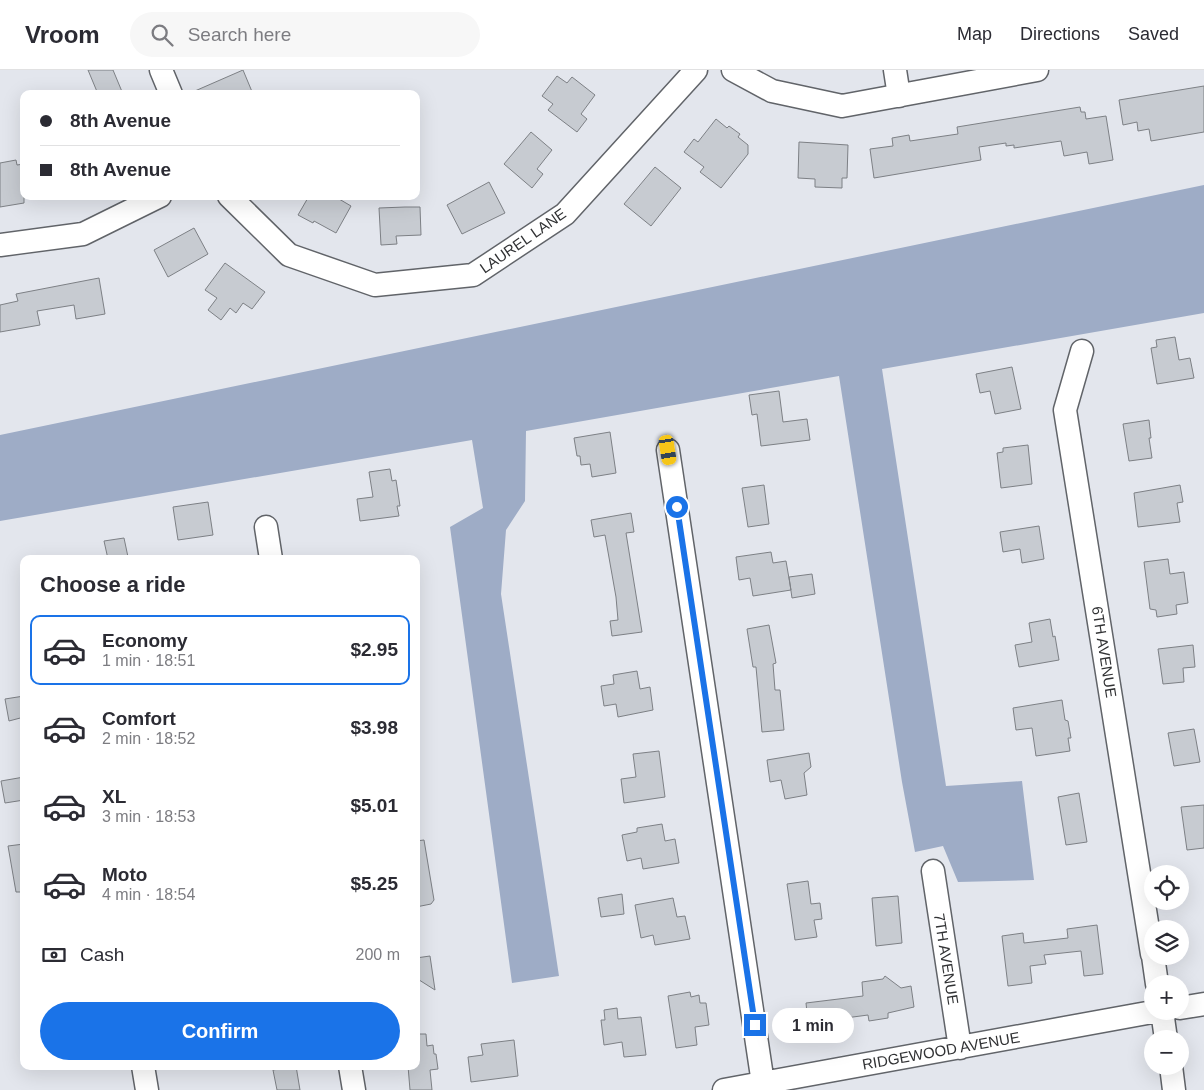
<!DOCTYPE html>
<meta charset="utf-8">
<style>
body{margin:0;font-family:Helvetica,sans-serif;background:#f7f7f7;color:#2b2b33;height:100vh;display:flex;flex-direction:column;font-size:19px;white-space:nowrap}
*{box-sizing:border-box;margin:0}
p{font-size:16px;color:#7c7c81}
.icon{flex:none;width:28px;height:28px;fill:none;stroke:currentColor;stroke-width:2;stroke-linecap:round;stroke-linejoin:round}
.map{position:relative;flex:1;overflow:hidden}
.drawer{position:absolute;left:20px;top:485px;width:400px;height:515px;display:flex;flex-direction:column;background:#fff;border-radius:10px;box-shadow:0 5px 20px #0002}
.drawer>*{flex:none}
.guide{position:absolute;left:20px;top:20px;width:400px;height:110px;border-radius:10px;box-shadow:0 5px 20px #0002;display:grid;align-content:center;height:110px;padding:0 20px;background:#fff}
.buttons{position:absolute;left:1144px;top:795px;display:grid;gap:10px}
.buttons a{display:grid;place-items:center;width:45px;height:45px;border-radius:50%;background:#fff;box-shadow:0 5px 20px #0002;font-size:25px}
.end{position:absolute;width:22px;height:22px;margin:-11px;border:6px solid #1a73e8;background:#fff;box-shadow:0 0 0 2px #fff}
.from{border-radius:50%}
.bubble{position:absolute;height:35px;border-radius:18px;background:#fff;box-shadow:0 5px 20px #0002;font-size:16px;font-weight:700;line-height:35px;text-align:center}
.car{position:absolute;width:15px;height:30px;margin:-15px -8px;border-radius:6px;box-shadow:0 0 4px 1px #0007;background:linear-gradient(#f5c518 24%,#345 0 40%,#f5c518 0 76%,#345 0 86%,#f5c518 0)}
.guide b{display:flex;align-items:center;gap:18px;height:48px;font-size:19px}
.guide b+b{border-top:1px solid #e1e1e2}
.guide i{width:12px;height:12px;background:#2b2b33}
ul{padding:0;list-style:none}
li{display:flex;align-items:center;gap:15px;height:70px;margin:0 10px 8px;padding:0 10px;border:2px solid transparent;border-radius:10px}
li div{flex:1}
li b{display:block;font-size:19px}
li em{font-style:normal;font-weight:700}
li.current{border-color:#1a73e8}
li>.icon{width:45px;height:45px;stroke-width:1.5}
h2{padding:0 20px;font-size:22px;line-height:60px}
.pay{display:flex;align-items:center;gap:12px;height:55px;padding:0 20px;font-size:19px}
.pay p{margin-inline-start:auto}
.action{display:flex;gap:10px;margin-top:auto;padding:10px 20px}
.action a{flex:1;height:58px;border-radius:30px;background:#1a73e8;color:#fff;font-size:20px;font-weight:700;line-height:58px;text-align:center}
header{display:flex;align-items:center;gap:30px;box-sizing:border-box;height:70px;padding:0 25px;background:#fff;border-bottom:1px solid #e1e1e2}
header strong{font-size:24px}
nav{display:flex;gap:28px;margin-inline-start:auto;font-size:18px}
.search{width:350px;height:45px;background:#f7f7f7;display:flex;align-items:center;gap:12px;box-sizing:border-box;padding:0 18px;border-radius:28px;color:#7c7c81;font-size:19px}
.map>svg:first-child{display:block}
</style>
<header>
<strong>Vroom</strong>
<div class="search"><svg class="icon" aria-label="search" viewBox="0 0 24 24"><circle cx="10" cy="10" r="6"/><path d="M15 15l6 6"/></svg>Search here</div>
<nav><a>Map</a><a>Directions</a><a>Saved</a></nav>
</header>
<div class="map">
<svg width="1204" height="1020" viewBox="0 0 1204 1020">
<rect width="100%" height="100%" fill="#e3e6ed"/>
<path fill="#9eacc6" d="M1204,115V243L882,299L946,716L1022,711L1034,810L958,812L943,776L915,782L902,712L839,306L526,361L525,431L506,460L501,524L559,906L512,913L450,457L483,438L472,370L0,451V365Z"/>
<path fill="#c7cbd1" stroke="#7d8085" d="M88,0H113L123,24H98Z
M243,0L253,24H188Z
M557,6L567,13L572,7L595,25L581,44L587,49L577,62L548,40L553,34L542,26Z
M1204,16V62L1151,71L1149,59L1138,61L1137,52L1123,55L1119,30Z
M1080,37L1081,42H1085L1086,49L1106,46L1113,90L1089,94L1087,82L1064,86L1061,71L1014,78V75L1006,76V73L979,77L981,90L874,108L870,79L893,76L892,68L909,65L910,71L958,64L957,57Z
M716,49L727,58L729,56L740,64L738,67L748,75V84L721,118L700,102L704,97L684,82L694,69L698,72Z
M531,62L552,80L537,99L543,104L532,118L504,94Z
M799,72L848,75L847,108H842V118L815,117V109L798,108Z
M16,90L17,95L24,94V133L0,137V93Z
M655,97L681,118L651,156L624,134Z
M489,112L505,143L462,164L447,135Z
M309,126H334L351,136L336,163L314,151L313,153L298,145Z
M405,137H420L421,165L396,166L397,174L381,175L379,138Z
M194,158L208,184L168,207L154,180Z
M225,193L265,222L252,239L243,233L236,243L230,238L221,250L208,240L217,228L205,220Z
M99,208L105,244L76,249L74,235L37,241L40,255L0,262V235L18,231L16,224Z
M1175,267L1179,290L1190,288L1194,308L1157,314L1151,278L1157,277L1156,270Z
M1012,297L1021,339L995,344L990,321L980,323L976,304Z
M779,321L783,352L807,349L810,370L761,376L757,344L752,345L749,325Z
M1149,350L1151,368H1149L1152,388L1129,391L1123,354Z
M610,362L616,403L592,407L590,394L581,395L580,386H577L574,368Z
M1028,375L1032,414L1001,418L997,383L1003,382V378Z
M390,399L392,411L396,410L400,436H397L399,446L360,451L357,429L373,427L369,402Z
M764,415L769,454L748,457L742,418Z
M1180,415L1183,432L1177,433L1180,452L1138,457L1134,423Z
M208,432L213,465L178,470L173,437Z
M631,443L634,462L626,463L642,562L612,566L610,551L618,550L616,527L605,465L594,467L591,450Z
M1039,456L1044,489L1022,493L1020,479L1003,482L1000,462Z
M124,468L128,487L108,489L104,471Z
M771,482L773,493L786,491L791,520L753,526L750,508L739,510L736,487Z
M1168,489L1170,504L1184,502L1188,533L1176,535L1177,544L1157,547L1156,540L1150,539L1144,492Z
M812,504L815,524L792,528L789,507Z
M1050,549L1053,567L1055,566L1059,590L1019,597L1015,575L1032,572L1029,553Z
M769,555L776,593L773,594L775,620H780L784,660L762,662L756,597H753L747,559Z
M1193,575L1195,597L1183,598L1184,612L1163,614L1158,579Z
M637,601L640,619L650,617L653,640L618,647L616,634L604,636L601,616L614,614L613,605Z
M24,626V647L9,651L5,629Z
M1062,630L1065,650L1068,651L1071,668H1068L1070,681L1036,686L1032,658L1016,660L1013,638Z
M1194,659L1200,692L1174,696L1168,663Z
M659,681L665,727L624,733L621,709L636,707L633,684Z
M809,683L811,697L804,703L807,725L785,729L781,710L770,712L767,690Z
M24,707V730L5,733L1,711Z
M1079,723L1087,772L1066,775L1058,727Z
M1204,735V778L1187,780L1181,737Z
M662,754L665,771L675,769L679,793L643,799L641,788L627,791L622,765L637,762V758Z
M424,770L434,830L431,834L416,837V771Z
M24,774V822H16L8,776Z
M808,811L811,834L820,833L822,849L814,850L817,867L795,870L787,814Z
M622,824L624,844L601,847L598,828Z
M898,826L902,873L876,876L872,828Z
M673,828L677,847L685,846L690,869L655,875L653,865L641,868L635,835Z
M1097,855L1103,904L1084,906L1081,881L1044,885L1046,894L1030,896L1032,913L1008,916L1002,866L1023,863L1024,873L1068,868L1067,859Z
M430,886L435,920L416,908V888Z
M885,906L901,918L911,916L914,937L888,943V948L869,951L868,945L808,953L806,933L863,926L862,912L883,909Z
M690,922L691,927L699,925L700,933H706L709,955L695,957L697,975L676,978L668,926Z
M617,938L618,949L641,947L646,985L624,987L622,972L604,975L601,950H605L604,940Z
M416,964H426L427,976L433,975L434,984H436L438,999L430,1000L432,1020H410L408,996H416Z
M514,970L518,1006L471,1012L468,987L483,985L481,974Z
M296,996L300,1020H277L273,1000Z"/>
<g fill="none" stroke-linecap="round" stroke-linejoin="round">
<g stroke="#616469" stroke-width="25">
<path id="minor" d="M161,0L171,24
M733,0L772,21L842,36L1037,0
M895,0L899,26
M229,126L289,185L375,215L473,205L565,144L696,0
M0,175L83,164L160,126
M1082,281L1065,340L1152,884
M668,380L764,1020
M266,457L271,489
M933,801L960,978
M1153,886L1157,914
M1180,938L1204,934
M1162,941L1166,969
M143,996L147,1020
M350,996L354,1020
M1171,996L1174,1020
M724,1020L1158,941"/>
</g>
<use href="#minor" stroke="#fff" stroke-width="22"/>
</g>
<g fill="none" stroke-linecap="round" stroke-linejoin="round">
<path stroke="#1a73e8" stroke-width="6" d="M677,437L755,955"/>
</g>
<g text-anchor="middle" stroke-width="4" stroke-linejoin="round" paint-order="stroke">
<g font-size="15" fill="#313234" stroke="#fff">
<text transform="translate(523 171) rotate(-35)" y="5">LAUREL LANE</text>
<text transform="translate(1104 582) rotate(81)" y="5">6TH AVENUE</text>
<text transform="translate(946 889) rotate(81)" y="5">7TH AVENUE</text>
<text transform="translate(941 981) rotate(-10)" y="5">RIDGEWOOD AVENUE</text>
</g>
</g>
</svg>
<div class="buttons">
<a><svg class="icon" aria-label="locate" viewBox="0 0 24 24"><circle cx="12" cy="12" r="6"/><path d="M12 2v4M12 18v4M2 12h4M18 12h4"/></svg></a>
<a><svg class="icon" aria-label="layers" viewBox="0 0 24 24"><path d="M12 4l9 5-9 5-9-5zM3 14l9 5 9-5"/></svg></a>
<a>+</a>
<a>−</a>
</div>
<i class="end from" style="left:677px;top:437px"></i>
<i class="end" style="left:755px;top:955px"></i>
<div class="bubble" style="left:772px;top:938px;width:82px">1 min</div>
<i class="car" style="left:668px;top:380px;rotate:171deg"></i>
<div class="guide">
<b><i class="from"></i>8th Avenue</b>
<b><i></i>8th Avenue</b>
</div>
<section class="drawer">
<h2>Choose a ride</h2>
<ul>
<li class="current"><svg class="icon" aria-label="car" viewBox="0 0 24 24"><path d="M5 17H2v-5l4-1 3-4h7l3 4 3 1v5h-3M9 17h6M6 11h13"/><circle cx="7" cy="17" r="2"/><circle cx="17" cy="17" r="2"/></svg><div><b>Economy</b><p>1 min · 18:51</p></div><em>$2.95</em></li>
<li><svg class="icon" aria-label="car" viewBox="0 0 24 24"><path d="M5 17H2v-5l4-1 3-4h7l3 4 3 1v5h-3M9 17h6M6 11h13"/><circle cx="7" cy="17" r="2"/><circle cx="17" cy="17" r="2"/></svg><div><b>Comfort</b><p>2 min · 18:52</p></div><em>$3.98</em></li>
<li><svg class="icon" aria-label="car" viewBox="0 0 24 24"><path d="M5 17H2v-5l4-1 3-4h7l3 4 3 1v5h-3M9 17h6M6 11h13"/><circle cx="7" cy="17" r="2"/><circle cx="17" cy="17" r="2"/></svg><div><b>XL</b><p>3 min · 18:53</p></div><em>$5.01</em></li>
<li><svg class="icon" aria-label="car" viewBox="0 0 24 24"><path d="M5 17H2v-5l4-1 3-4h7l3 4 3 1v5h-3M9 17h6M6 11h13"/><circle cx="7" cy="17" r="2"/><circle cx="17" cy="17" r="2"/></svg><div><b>Moto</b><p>4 min · 18:54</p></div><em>$5.25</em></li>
</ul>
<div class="pay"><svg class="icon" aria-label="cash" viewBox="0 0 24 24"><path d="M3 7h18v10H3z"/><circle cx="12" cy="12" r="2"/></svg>Cash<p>200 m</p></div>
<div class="action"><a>Confirm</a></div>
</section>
</div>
